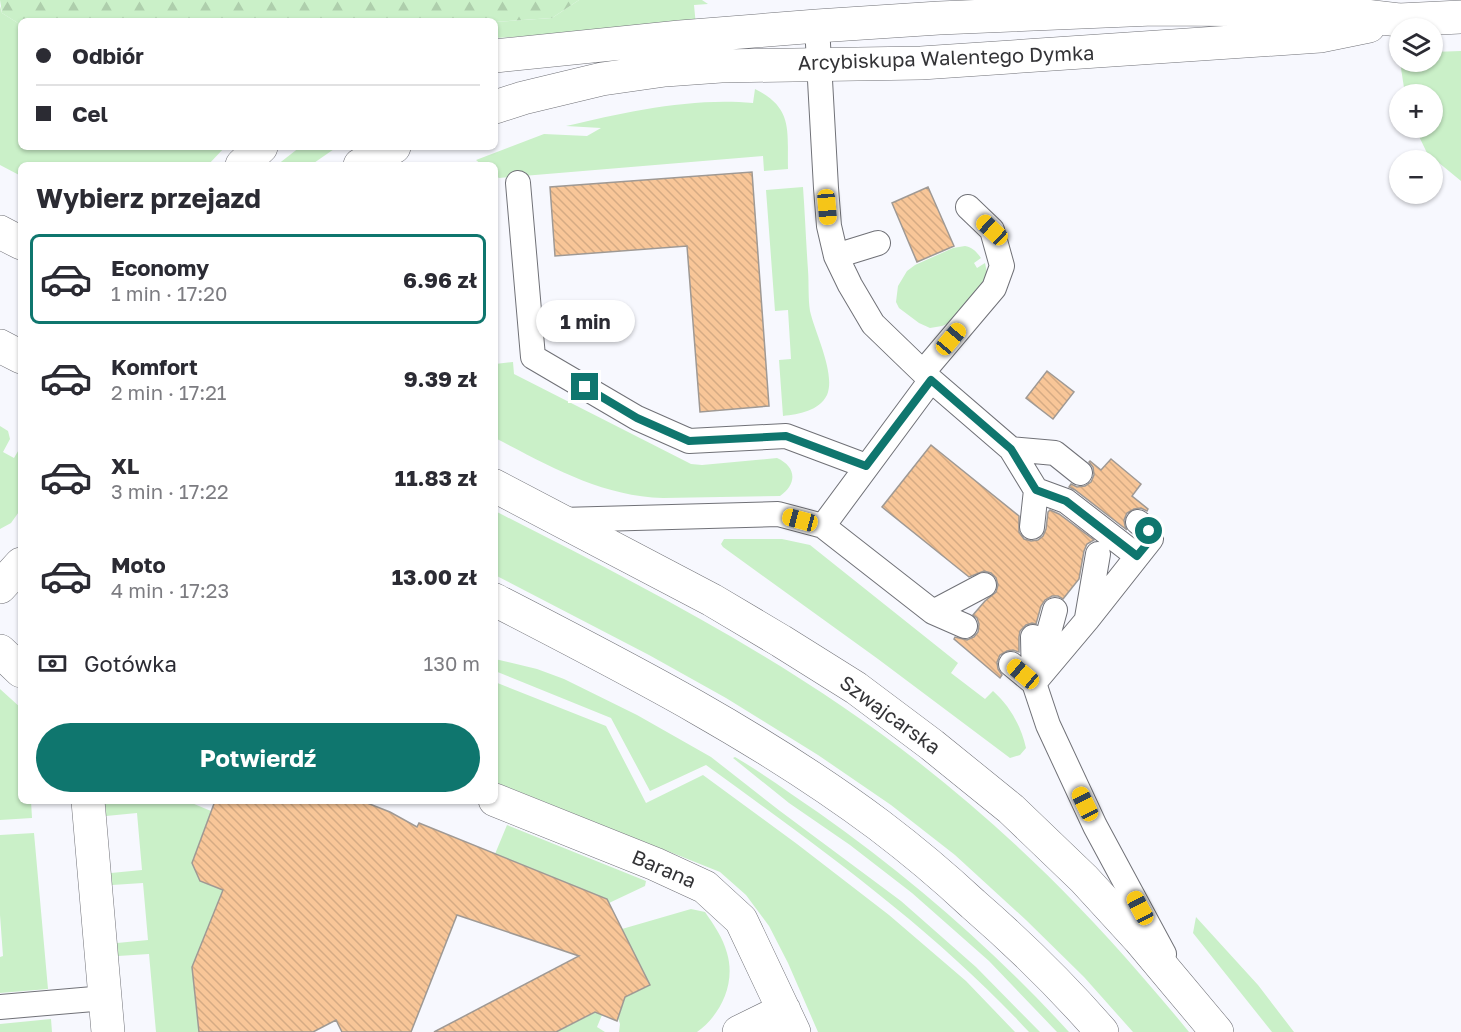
<!DOCTYPE html>
<html lang="pl">
<meta charset="utf-8">
<style>
body{margin:0;font-family:"Golos Text",sans-serif;background:#f7f7f7;color:#2b2b33;height:100vh;display:flex;flex-direction:column;font-size:22px;white-space:nowrap}
*{box-sizing:border-box;margin:0}
p{font-size:20px;color:#7c7c81}
.icon{flex:none;width:33px;height:33px;fill:none;stroke:currentColor;stroke-width:2;stroke-linecap:round;stroke-linejoin:round}
.map{position:relative;flex:1;overflow:hidden}
.drawer{position:absolute;left:18px;top:162px;width:480px;height:642px;display:flex;flex-direction:column;background:#fff;border-radius:9px;box-shadow:0 2px 4px #0004}
.drawer>*{flex:none}
.top-card{position:absolute;left:18px;top:18px;width:480px;height:132px;border-radius:9px;box-shadow:0 2px 4px #0004;display:grid;align-content:center;height:132px;padding:0 18px;background:#fff}
.tools{position:absolute;left:1389px;top:18px;display:grid;gap:12px}
.tools a{display:grid;place-items:center;width:54px;height:54px;border-radius:50%;background:#fff;box-shadow:0 2px 4px #0004;font-size:30px}
.end{position:absolute;width:27px;height:27px;margin:-14px;border:8px solid #0f766e;background:#fff;box-shadow:0 0 0 3px #fff}
.from{border-radius:50%}
.bubble{position:absolute;height:42px;border-radius:21px;background:#fff;box-shadow:0 2px 4px #0004;font-size:20px;font-weight:700;line-height:42px;text-align:center}
.car{position:absolute;width:18px;height:36px;margin:-18px -9px;border-radius:8px;box-shadow:0 0 4px 2px #0007;background:linear-gradient(#f5c518 24%,#345 0 40%,#f5c518 0 76%,#345 0 86%,#f5c518 0)}
.top-card b{display:flex;align-items:center;gap:21px;height:57px;font-size:22px}
.top-card b+b{border-top:2px solid #e1e1e2}
.top-card i{width:15px;height:15px;background:#2b2b33}
ul{padding:0;list-style:none}
li{display:flex;align-items:center;gap:18px;height:90px;margin:0 12px 9px;padding:0 6px;border:3px solid transparent;border-radius:9px}
li div{flex:1}
li b{display:block;font-size:22px}
li em{font-style:normal;font-weight:700}
li.on{border-color:#0f766e}
li>.icon{width:54px;height:54px;stroke-width:1.5}
h2{padding:0 18px;font-size:27px;line-height:72px}
.pay{display:flex;align-items:center;gap:15px;height:66px;padding:0 18px;font-size:22px}
.pay p{margin-inline-start:auto}
.primary-button{display:flex;gap:12px;margin-top:auto;padding:12px 18px}
.primary-button a{flex:1;height:69px;border-radius:36px;background:#0f766e;color:#fff;font-size:24px;font-weight:700;line-height:69px;text-align:center}
.map>svg:first-child{display:block}
</style>
<div class="map">
<svg width="1461" height="1032" viewBox="0 0 1461 1032">
<defs>
<pattern id="forest-firs" width="22" height="20" patternUnits="userSpaceOnUse" patternTransform="scale(1.5)"><rect width="22" height="20" fill="#caf0c8"/><path d="M5 1l3.5 6h-7zM16 11l3.5 6h-7z" fill="#aeceac"/></pattern>
<pattern id="building-back-hatch" width="6" height="6" patternUnits="userSpaceOnUse" patternTransform="scale(1.5)"><rect width="6" height="6" fill="#f8c698"/><path d="M-1 5l2 2M0 0l6 6M5-1l2 2" fill="none" stroke="#d5ab84"/></pattern>
</defs>
<rect width="100%" height="100%" fill="#f7f8fe"/>
<path fill="#caf0c8" d="M579,0H702L708,4L694,5L696,26L575,34L495,38V22L552,18Z
M0,6L2,13L21,25V147H225L208,165H21V176L0,165Z
M1461,51V181L1427,153L1415,128H1432V94H1405L1400,62H1432L1433,52Z
M755,89C794,108 787,132 788,169L764,171L763,156L499,178L495,175V165H482L476,160L544,134L587,136L601,128L566,126C625,112 693,97 753,103Z
M300,147H337L311,165H277Z
M803,187C805,215 806,242 808,270C809,283 808,298 810,311C815,333 836,374 827,395C819,411 799,414 783,416L779,360L791,359L788,310L775,311L766,190Z
M965,246C972,247 977,252 981,258L974,263L977,268L985,263L987,273L984,282L954,319L947,324L942,326L930,328L919,323L899,308L896,302L898,286L907,271L915,265L953,248Z
M513,362L514,374L691,464L702,465L777,458C797,467 797,484 780,496L663,498C600,496 550,466 495,438V364Z
M0,426L8,431L10,439L3,452L14,458L21,446V509L11,523L0,529Z
M495,511C613,571 733,632 843,707C953,782 1052,872 1139,973C1156,993 1173,1012 1189,1032H1133L1084,977L1026,920L955,855L891,805L818,755L726,698L649,655L495,575Z
M724,539H782L810,545L958,663L951,673L985,699L993,691C1010,706 1021,726 1026,748L1020,755L1010,758L878,659L723,547L721,544Z
M495,659L537,669L564,679L637,715L711,757L780,811L901,901L976,967L1040,1032H1029C934,929 819,847 706,765L650,791L611,718L495,671Z
M495,682L606,726L646,803L703,775L797,844L889,915L966,981L1015,1032H818L788,963L769,926L746,895L720,872L495,782Z
M0,689L21,708V801H31L32,818L0,820Z
M735,757C764,774 791,794 819,813C910,877 994,950 1069,1032H1057L989,961L912,893L850,845L789,803L733,758Z
M128,801H187L211,811L192,863L200,881L223,890L196,1004L199,1032H156L149,954L118,956L117,943L148,940L143,883L112,885L111,873L142,870L137,813L106,816L105,803Z
M507,825L646,881L645,886L609,903L607,899L495,854Z
M34,833L48,989L0,993V957L3,956L0,915V835Z
M691,909L705,912C714,925 723,938 727,953C736,983 721,1015 697,1032H619L620,1024L617,1015L619,1000L650,985L622,929Z
M1196,917L1258,985L1294,1032H1272L1193,933Z
M600,1010L602,1015L597,1027L605,1032H556Z
M51,1019L52,1032H0V1024Z"/>
<path fill="url(#forest-firs)" d="M0,0H579L552,18L495,22L21,21V25L2,13Z"/>
<path fill="url(#building-back-hatch)" stroke="#9f9994" stroke-width="1.5" d="M752,172L769,406L700,412L687,246L555,256L550,187Z
M928,187L954,246L917,262L892,203Z
M1047,371L1074,392L1053,419L1026,398Z
M931,445L1019,516V532L1024,539L1031,541L1038,540L1043,536L1046,529L1048,512L1050,510L1059,514L1094,540L1087,544L1084,551L1079,579L1063,599L1058,596H1052L1045,600L1041,606L1036,624L1032,623L1026,625L1020,631L1019,637V652L1013,650L1007,651L1000,655L997,662L998,669L1002,675L1000,678L954,639L955,637L967,640L974,637L978,632L979,624L977,618L973,615L985,601L996,592L998,585L996,578L991,573L984,571L969,577L882,507Z
M1111,459L1141,484L1132,496L1148,509L1147,511L1141,508L1134,509L1127,513L1124,520L1125,526L1127,530L1075,490L1069,487L1071,484L1077,487L1085,486L1091,482L1094,475L1093,467L1089,462L1090,461L1101,470Z
M215,801H362L390,812L417,827L419,823L607,899L650,985L625,997L617,1021L595,1012L556,1032H434L579,956L457,915L411,1032H342L336,1020L313,1032H199L192,967L223,890L200,881L192,863Z"/>
<g fill="none" stroke-linecap="round" stroke-linejoin="round">
<g stroke="#707177" stroke-width="26">
<path id="service" d="M817,26L826,188L829,226L836,256L850,285L873,324L931,380L1011,449L1036,490L1066,501L1137,556
M518,183L533,357L637,418L689,441L786,436L866,466
M836,256L878,243
M923,372L994,288L1002,266L992,230L968,207
M1011,449L1055,453L1080,473
M561,520L778,514L823,526L933,612L965,626
M823,526L931,380
M1032,527L1036,490
M933,612L984,585
M1087,618L1098,554
M1033,637L1034,683L1048,725L1095,826L1164,954
M1041,661L1055,610
M1011,664L1034,683
M1034,683L1087,620L1151,539L1149,531L1138,522
M0,1007L105,998"/>
</g>
<g stroke="#707177" stroke-width="34">
<path id="minor" d="M0,587L21,564
M0,651L21,671
M495,800L655,864L705,887L741,920L794,1032
M88,801L108,1032
M739,1032L784,1010"/>
</g>
<g stroke="#707177" stroke-width="34">
<path id="tertiary" d="M495,56L680,37L817,26L939,18L1153,9L1316,10L1399,20L1461,17
M495,107L523,98L602,79L665,70L721,66L921,63L1320,36L1369,26
M242,165L261,147
M360,165L394,147
M0,232L21,243
M0,346L21,357
M495,486L712,600L781,641L856,688L932,745L1011,809L1084,879L1139,939L1217,1032
M495,600C627,668 760,736 879,825C912,850 943,876 973,904C1019,944 1062,986 1102,1032"/>
</g>
<use href="#service" stroke="#fff" stroke-width="24"/>
<use href="#minor" stroke="#fff" stroke-width="33"/>
<use href="#tertiary" stroke="#fff" stroke-width="33"/>
</g>
<g fill="none" stroke-linecap="round" stroke-linejoin="round">
<path stroke="#0f766e" stroke-width="8" d="M585,387L637,418L689,441L786,436L866,466L931,380L1011,449L1036,490L1066,501L1137,556L1151,539L1149,531"/>
</g>
<g text-anchor="middle" stroke-width="4.5" stroke-linejoin="round" paint-order="stroke">
<g font-size="20" fill="#333336" stroke="#fff">
<text transform="translate(946 58) rotate(-2)" y="7">Arcybiskupa Walentego Dymka</text>
<text transform="translate(890 715) rotate(36)" y="7">Szwajcarska</text>
<text transform="translate(664 869) rotate(23)" y="7">Barana</text>
</g>
</g>
</svg>
<div class="tools">
<a><svg class="icon" aria-label="layers" viewBox="0 0 24 24"><path d="M12 4l9 5-9 5-9-5zM3 14l9 5 9-5"/></svg></a>
<a>+</a>
<a>−</a>
</div>
<i class="end from" style="left:1149px;top:531px"></i>
<i class="end" style="left:585px;top:387px"></i>
<div class="bubble" style="left:536px;top:300px;width:99px">1 min</div>
<i class="car" style="left:827px;top:207px;rotate:175deg"></i>
<i class="car" style="left:992px;top:230px;rotate:313deg"></i>
<i class="car" style="left:951px;top:339px;rotate:40deg"></i>
<i class="car" style="left:800px;top:520px;rotate:285deg"></i>
<i class="car" style="left:1023px;top:674px;rotate:310deg"></i>
<i class="car" style="left:1085px;top:804px;rotate:334deg"></i>
<i class="car" style="left:1140px;top:908px;rotate:332deg"></i>
<div class="top-card">
<b><i class="from"></i>Odbiór</b>
<b><i></i>Cel</b>
</div>
<section class="drawer">
<h2>Wybierz przejazd</h2>
<ul>
<li class="on"><svg class="icon" aria-label="car" viewBox="0 0 24 24"><path d="M5 17H2v-5l4-1 3-4h7l3 4 3 1v5h-3M9 17h6M6 11h13"/><circle cx="7" cy="17" r="2"/><circle cx="17" cy="17" r="2"/></svg><div><b>Economy</b><p>1 min · 17:20</p></div><em>6.96 zł</em></li>
<li><svg class="icon" aria-label="car" viewBox="0 0 24 24"><path d="M5 17H2v-5l4-1 3-4h7l3 4 3 1v5h-3M9 17h6M6 11h13"/><circle cx="7" cy="17" r="2"/><circle cx="17" cy="17" r="2"/></svg><div><b>Komfort</b><p>2 min · 17:21</p></div><em>9.39 zł</em></li>
<li><svg class="icon" aria-label="car" viewBox="0 0 24 24"><path d="M5 17H2v-5l4-1 3-4h7l3 4 3 1v5h-3M9 17h6M6 11h13"/><circle cx="7" cy="17" r="2"/><circle cx="17" cy="17" r="2"/></svg><div><b>XL</b><p>3 min · 17:22</p></div><em>11.83 zł</em></li>
<li><svg class="icon" aria-label="car" viewBox="0 0 24 24"><path d="M5 17H2v-5l4-1 3-4h7l3 4 3 1v5h-3M9 17h6M6 11h13"/><circle cx="7" cy="17" r="2"/><circle cx="17" cy="17" r="2"/></svg><div><b>Moto</b><p>4 min · 17:23</p></div><em>13.00 zł</em></li>
</ul>
<div class="pay"><svg class="icon" aria-label="cash" viewBox="0 0 24 24"><path d="M3 7h18v10H3z"/><circle cx="12" cy="12" r="2"/></svg>Gotówka<p>130 m</p></div>
<div class="primary-button"><a>Potwierdź</a></div>
</section>
</div>
